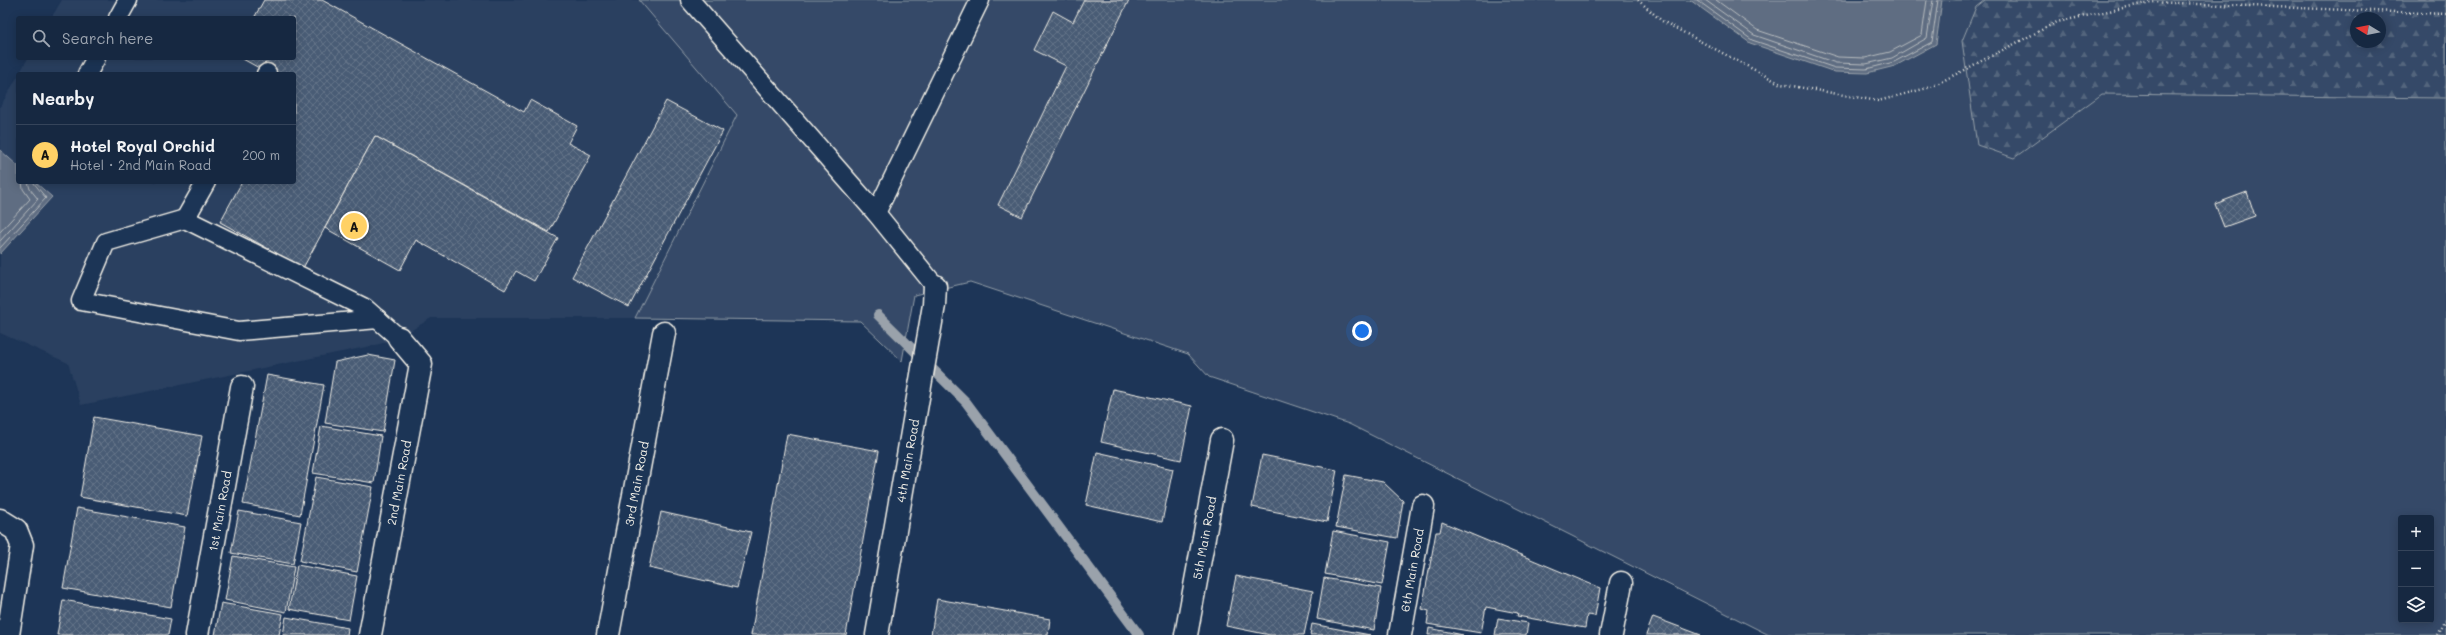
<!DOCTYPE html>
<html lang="en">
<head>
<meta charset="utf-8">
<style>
	body { margin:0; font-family:Mali,sans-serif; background:#1f3048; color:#f1f3f6 }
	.controls { position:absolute; right:12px; bottom:12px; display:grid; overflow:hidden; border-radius:4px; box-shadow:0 2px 10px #0003 }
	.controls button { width:36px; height:36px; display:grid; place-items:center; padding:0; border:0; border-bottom:1px solid #35445a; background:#162841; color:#f1f3f6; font:20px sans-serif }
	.compass { position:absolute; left:2350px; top:12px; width:36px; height:36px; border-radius:50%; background:#162841; box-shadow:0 2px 10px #0003; rotate:280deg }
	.you { position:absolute; left:1362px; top:331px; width:14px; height:14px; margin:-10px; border:3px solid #fff; border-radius:50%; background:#1a73e8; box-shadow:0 0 0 6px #1a73e833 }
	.badge { display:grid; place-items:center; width:26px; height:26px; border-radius:50%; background:#ffd166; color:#111; font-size:13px; font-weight:700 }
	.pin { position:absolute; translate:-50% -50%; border:2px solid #fff; box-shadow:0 1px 4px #0006 }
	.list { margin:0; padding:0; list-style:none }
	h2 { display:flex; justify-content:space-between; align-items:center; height:52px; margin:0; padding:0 16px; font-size:17px }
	h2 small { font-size:13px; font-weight:400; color:#9ea6b1 }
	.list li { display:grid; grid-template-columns:26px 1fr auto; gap:12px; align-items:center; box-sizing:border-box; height:60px; padding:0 16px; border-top:1px solid #35445a }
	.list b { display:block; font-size:15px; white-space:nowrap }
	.list p { margin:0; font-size:13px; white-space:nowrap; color:#9ea6b1 }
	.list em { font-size:13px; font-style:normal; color:#9ea6b1 }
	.icon { flex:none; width:22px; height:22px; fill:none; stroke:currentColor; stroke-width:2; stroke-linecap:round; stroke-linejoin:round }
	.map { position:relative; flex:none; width:2446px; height:635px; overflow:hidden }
	.search { position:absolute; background:#162841; box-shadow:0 2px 10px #0003; left:16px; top:16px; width:280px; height:44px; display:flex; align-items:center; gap:10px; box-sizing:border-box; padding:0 14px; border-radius:4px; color:#9ea6b1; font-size:15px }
	.panel { position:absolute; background:#162841; box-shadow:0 2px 10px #0003; left:16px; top:72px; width:280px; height:112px; border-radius:4px }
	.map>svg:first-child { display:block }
	.built { fill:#2a4060 }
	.grass { fill:#354a67; stroke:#949ea8; fill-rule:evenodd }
	.forest { fill:url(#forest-firs); stroke:#949ea8; fill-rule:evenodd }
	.water { fill:#5e6d82; stroke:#9aa2ab }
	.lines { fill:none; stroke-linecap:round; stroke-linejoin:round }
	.shore { stroke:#b8bcbf; stroke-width:1 }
	.stream { stroke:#9aa2ab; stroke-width:10 }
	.building { fill:url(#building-cross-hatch); stroke:#f4f1e8 }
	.lane-casing { stroke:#f4f1e8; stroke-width:21 }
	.street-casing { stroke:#f4f1e8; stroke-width:25 }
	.path { stroke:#f4f1e8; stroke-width:2.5; stroke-dasharray:1 3; stroke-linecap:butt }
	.lane { stroke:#1d3557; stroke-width:18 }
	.street { stroke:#1d3557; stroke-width:22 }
	.labels { text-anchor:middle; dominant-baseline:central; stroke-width:3; stroke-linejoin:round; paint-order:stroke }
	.street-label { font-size:12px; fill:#f4f1e8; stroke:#1d3557 }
</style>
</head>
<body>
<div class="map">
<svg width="2446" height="635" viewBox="0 0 2446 635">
	<defs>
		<pattern id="forest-firs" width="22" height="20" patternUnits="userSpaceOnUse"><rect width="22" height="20" fill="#354a67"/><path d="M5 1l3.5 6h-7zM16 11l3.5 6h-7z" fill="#53657d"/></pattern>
		<pattern id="building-cross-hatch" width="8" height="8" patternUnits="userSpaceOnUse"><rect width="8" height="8" fill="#485b74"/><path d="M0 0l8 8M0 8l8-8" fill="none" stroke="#637388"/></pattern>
	</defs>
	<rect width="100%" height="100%" fill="#1d3557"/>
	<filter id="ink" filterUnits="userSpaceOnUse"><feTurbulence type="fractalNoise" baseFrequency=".025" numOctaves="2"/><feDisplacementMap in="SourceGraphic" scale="8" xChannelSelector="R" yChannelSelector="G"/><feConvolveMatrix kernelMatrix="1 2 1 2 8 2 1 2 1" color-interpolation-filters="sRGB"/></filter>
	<g filter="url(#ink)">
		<!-- built -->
		<g class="built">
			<path d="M62,0h577l98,115 -102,203h-204l-32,20 -23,7 -295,60 -13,-42 -68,-30v-79l52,-57 -17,-15h259v-108h-275l9,-16h266v-40h-243z"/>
			<path d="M18,76v90l-18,-16v-43z"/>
		</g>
		<!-- grass -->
		<path class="grass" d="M639,0h1807v635h-677l-420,-211 -140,-47 -21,-23 -218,-72 -56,13 -12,66 -42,-40 -225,-3 102,-203zM2356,18h24v24h-24zM2401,518h30v102h-30z"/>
		<!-- forest -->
		<path class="forest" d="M1985,0h461v98l-344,-4 -88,64 -37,-13 -15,-104 14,-34zM2356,18h24v24h-24z"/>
		<!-- water -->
		<g class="water">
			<path d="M1690,0h252l-6,44 -41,22 -28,7 -32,-1 -85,-29z"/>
			<path d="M0,150l18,16v16h17l17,15 -52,57z"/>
		</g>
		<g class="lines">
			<!-- shore -->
			<g class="shore">
				<path d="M1697,0l55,40 83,28 31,1 28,-7 38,-20 6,-42"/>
				<path d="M1705,0l49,35 82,28 30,1 26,-6 35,-20 6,-38"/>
				<path d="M1716,0l41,30 81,27 27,1 25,-6 32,-17 5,-35"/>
				<path d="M0,232l30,-33 -7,-10 -1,-7"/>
				<path d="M0,241l38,-42 -8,-10 -2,-7"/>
				<path d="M0,248l46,-50 -13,-16"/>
			</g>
			<!-- stream -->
			<path class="stream" d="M878,315l88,87 173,233"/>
		</g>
		<!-- building -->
		<g class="building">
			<path d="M264,0h58l202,112 6,-12 47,26 -9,17 23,12 -42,77 -174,-96 -72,132 -83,-46 22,-40h52v-108h-24l-29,-16h53v-40h-40z"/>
			<path d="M1084,0h45l-107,217 -24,-12 68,-139 -32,-16 19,-39 20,11z"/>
			<path d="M666,101l57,30 -94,176 -57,-30z"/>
			<path d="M375,136l183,102 -24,43 -18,-10 -11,19 -89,-50 -16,30 -75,-42z"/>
			<path d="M2247,192l8,24 -31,11 -9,-23z"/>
			<path d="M368,355l27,5 -12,72 -58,-9 10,-61z"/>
			<path d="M267,375l57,10 -24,130 -57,-11z"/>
			<path d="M1113,389l79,17 -11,54 -80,-18z"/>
			<path d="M94,417l108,19 -15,80 -107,-19z"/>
			<path d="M321,426l60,10 -7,47 -61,-10z"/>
			<path d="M787,434l92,17 -33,184h-95z"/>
			<path d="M1097,452l76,17 -11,53 -76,-17z"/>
			<path d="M1262,455l75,15 -10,52 -75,-15z"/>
			<path d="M1346,475l37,7 20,19 -6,37 -61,-11z"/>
			<path d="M316,477l57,10 -16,85 -57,-11z"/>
			<path d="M77,508l108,19 -14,80 -108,-19z"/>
			<path d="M239,511l62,11 -8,42 -62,-11z"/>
			<path d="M661,512l90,20 -14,56 -88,-20z"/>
			<path d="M1442,522l158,66 -5,28 -8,-1 -2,13 -68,-12 1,-3 -32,-6 -5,26 -54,-9 2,-13 -7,-2 14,-77h4z"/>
			<path d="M1333,531l57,11 -8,43 -57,-11z"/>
			<path d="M233,556l61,11 -8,45 -61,-12z"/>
			<path d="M297,565l60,11 -8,44 -60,-11z"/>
			<path d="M1236,576l77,15 -9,44h-34l-44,-9z"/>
			<path d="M1324,578l57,10 -7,42 -57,-11z"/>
			<path d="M937,599l113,20 -2,16h-117z"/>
			<path d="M63,600l108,19 -3,16h-111z"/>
			<path d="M221,603l62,11 -4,21h-64z"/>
			<path d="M286,617l62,11 -1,7h-64z"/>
			<path d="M1653,617l48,18h-55z"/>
			<path d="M1498,618l30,5 -2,12h-31z"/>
			<path d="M1312,624l58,11h-60z"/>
			<path d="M1429,628l34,7h-35z"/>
		</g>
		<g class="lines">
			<defs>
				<g id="lane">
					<path d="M690,0l186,213 59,73"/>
					<path d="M118,18l10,-18"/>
					<path d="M87,74l9,-16"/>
					<path d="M266,74l1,-1"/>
					<path d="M206,182l-21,37 180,89 34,30"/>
					<path d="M876,213l104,-213"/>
					<path d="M185,219l-79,23 -25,59 158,30 139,-12"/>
				</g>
				<g id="street">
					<path d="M0,520l16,10 6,15 -14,90"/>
					<path id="s1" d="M197,635l45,-248"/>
					<path id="s2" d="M370,635l51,-271 -22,-26"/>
					<path id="s3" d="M608,635l56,-302"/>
					<path id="s4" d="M877,635l57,-330 1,-19"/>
					<path id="s5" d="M1186,635l36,-195"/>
					<path id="s6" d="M1400,635l23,-129"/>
					<path d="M1611,635l10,-52"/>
				</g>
			</defs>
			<!-- lane casing -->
			<use href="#lane" class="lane-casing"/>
			<!-- street casing -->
			<use href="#street" class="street-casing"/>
			<!-- path -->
			<g class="path">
				<path d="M1638,0l24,21 119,63 97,17 53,-14 126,-65 94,-20 295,12"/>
				<path d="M2438,635l8,-15"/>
			</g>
			<!-- lane -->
			<use href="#lane" class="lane"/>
			<!-- street -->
			<use href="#street" class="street"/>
		</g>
	</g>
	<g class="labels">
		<!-- street labels -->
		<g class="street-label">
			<text stroke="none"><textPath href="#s4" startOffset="177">4th Main Road</textPath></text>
			<text stroke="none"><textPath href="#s2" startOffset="155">2nd Main Road</textPath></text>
			<text stroke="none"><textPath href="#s3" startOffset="154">3rd Main Road</textPath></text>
			<text stroke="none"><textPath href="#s1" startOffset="126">1st Main Road</textPath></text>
			<text stroke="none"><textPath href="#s5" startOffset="99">5th Main Road</textPath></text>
			<text stroke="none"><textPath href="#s6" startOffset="66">6th Main Road</textPath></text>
		</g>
	</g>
</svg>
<div class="controls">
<button>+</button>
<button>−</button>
<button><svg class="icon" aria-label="layers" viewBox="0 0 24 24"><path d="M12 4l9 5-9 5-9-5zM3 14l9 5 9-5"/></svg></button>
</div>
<svg class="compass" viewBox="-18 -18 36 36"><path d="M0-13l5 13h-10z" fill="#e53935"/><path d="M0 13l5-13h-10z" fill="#9ea6b1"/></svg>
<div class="you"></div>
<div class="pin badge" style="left:354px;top:226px">A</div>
<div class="search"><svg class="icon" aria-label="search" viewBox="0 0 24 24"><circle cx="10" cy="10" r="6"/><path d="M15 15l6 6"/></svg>Search here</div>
<section class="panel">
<h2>Nearby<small></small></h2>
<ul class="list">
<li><span class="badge">A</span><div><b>Hotel Royal Orchid</b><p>Hotel · 2nd Main Road</p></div><em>200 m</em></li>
</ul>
</section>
</div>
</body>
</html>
